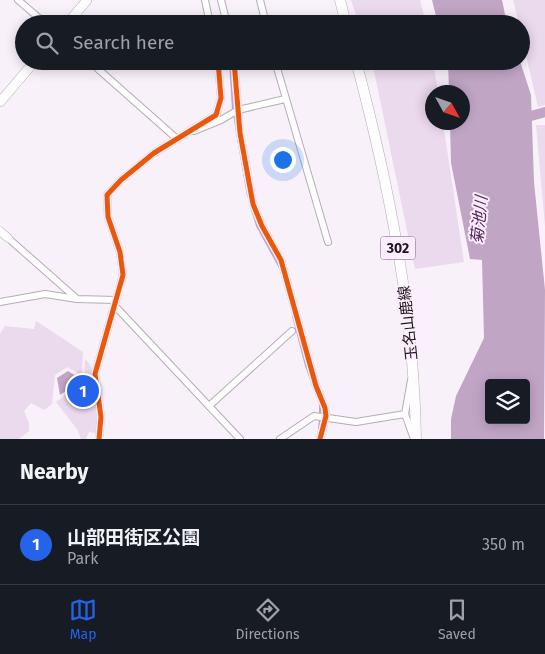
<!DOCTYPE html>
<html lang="en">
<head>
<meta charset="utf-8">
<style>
	body { margin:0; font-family:"Fira Sans","Noto Sans JP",sans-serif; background:#20242c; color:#f1f3f6 }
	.controls { position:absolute; right:15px; bottom:15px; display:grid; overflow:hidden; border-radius:5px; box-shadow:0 2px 12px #0003 }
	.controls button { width:45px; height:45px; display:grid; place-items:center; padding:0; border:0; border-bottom:1px solid #363941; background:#171b24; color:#f1f3f6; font:25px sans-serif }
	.compass { position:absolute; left:425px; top:85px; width:45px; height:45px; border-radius:50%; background:#171b24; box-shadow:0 2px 12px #0003; rotate:130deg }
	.you { position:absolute; left:282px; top:159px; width:18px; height:18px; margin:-12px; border:4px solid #fff; border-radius:50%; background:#1a73e8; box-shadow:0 0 0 8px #1a73e833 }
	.badge { display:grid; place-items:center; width:32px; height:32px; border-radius:50%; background:#2563eb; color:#fff; font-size:16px; font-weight:700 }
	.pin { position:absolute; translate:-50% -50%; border:2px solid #fff; box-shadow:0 1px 5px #0006 }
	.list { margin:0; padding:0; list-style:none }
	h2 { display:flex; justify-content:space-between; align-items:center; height:65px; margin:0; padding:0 20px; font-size:21px }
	h2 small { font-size:16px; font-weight:400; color:#9ea1a6 }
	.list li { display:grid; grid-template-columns:32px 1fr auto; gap:15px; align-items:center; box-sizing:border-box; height:80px; padding:0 20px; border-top:1px solid #363941 }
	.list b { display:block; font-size:19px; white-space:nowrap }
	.list p { margin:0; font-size:16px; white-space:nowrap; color:#9ea1a6 }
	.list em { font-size:16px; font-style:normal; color:#9ea1a6 }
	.icon { flex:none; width:28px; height:28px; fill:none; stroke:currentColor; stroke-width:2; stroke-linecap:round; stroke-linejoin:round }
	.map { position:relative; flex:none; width:545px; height:439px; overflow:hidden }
	.search { position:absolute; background:#171b24; box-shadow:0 2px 12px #0003; left:15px; right:15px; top:15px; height:55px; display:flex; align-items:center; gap:12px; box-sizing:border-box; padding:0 18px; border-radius:28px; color:#9ea1a6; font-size:19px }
	.sheet { height:145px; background:#171b24 }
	nav { display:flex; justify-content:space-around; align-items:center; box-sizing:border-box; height:70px; border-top:1px solid #363941; background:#171b24; font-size:14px; color:#9ea1a6 }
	nav a { display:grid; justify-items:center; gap:2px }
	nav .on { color:#2563eb }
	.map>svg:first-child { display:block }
	.green { fill:#ebd9ed }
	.water { fill:#c0a5c4; fill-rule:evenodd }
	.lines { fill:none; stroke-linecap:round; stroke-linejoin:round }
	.stream { stroke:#c0a5c4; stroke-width:2 }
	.river { stroke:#c0a5c4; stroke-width:10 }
	.minor-casing { stroke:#b5adb6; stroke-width:8 }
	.tertiary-casing { stroke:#b5adb6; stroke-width:9 }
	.secondary-casing { stroke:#b5adb6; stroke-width:10 }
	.primary-casing { stroke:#b5adb6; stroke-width:11 }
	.minor { stroke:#fefdfe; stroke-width:6 }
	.tertiary { stroke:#fefdfe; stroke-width:8 }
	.secondary { stroke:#fefdfe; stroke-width:9 }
	.primary { stroke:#fefdfe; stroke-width:10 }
	.cycleway-casing { stroke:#fcedfe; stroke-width:8 }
	.cycleway { stroke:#e8590c; stroke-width:5 }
	.labels { text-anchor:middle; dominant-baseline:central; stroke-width:4; stroke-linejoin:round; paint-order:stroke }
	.shield { fill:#fcedfe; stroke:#605661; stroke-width:1 }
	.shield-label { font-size:14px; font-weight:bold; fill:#1d151e }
	.street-label { font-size:15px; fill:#1d151e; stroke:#fcedfe }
	.water-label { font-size:16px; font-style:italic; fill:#522558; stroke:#fcedfe }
</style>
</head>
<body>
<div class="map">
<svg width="545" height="439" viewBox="0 0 545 439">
	<rect width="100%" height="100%" fill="#f9f1fa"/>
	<!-- green -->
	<g class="green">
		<path d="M351,0h69l6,24h-67z"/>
		<path d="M513,0h32v105l-7,2 -17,-73v-10h-2z"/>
		<path d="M372,61h61l5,31h-6v30l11,1 21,139 -49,7z"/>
		<path d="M536,125h9v101z"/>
		<path d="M36,321l47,31 -1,23 -15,-8 -12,8 -3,29 -8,6 -13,-7 -7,8 5,12v8l-10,8h-19v-105l5,-8 29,3z"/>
		<path d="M85,359c15,11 14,57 11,74l-7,-1 -3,7h-5l-4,-10 -21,-27 28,-21z"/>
	</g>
	<!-- water -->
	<g class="water">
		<path d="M432,0h70l5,24h-69z"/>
		<path d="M448,61h72l11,34 3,87 11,108 -1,149h-93v-20l5,-23 28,-58 -2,-78 -12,-1 -19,-96 -1,-40 12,-1v-30h-13zM489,383h37v37h-37z"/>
		<path d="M68,371l14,9 -22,15 -3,-17z"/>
	</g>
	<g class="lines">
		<!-- stream -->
		<g class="stream">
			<path d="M230,61l3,49"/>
			<path d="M234,114l14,82"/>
			<path d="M250,203l7,23 23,42"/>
			<path d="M293,316l13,50 12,32"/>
			<path d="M320,415v-11"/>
			<path d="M318,439l2,-20"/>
		</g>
		<!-- river -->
		<path class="river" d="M520,119l25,-7"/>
		<defs>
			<g id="minor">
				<path d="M18,0l28,24"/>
				<path d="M205,0l5,24"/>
				<path d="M221,0l6,24"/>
				<path d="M260,0l6,24"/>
				<path d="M89,61l87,77"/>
				<path d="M234,61l6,72 13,71 9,22 19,34 35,126 9,22 1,8 -6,23"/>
				<path d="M275,61l53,181"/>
				<path d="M194,131l27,-11 17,-10 47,-11"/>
				<path d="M8,238l68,60"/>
				<path d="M0,302l45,-8 32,5 39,1"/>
				<path d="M115,306l125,133"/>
				<path d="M209,406l83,-75"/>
				<path d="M405,414l9,25"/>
				<path d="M99,439l2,-22 -6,-43 28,-99 -3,-23 -12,-35 -1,-22 14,-15 33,-27 62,-38 5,-17 -3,-37"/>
				<path d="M280,439l34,-23 42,6 49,-8 6,-34"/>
			</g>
			<path id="tertiary" d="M0,231l8,7"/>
			<g id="secondary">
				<path d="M67,24l20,-24"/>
				<path d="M0,102l35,-41"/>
			</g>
			<g id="primary">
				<path d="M340,0l6,24"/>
				<path d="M356,61c33,124 58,250 60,378"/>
			</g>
		</defs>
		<!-- minor casing -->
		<use href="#minor" class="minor-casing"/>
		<!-- tertiary casing -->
		<use href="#tertiary" class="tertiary-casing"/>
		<!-- secondary casing -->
		<use href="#secondary" class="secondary-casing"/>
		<!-- primary casing -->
		<use href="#primary" class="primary-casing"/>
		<!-- minor -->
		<use href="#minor" class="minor"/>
		<!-- tertiary -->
		<use href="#tertiary" class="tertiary"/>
		<!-- secondary -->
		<use href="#secondary" class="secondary"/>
		<!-- primary -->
		<use href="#primary" class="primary"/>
		<defs>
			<g id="cycleway">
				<path d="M234,61l6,72 13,71 9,22 19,34 35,126 9,22 1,8 -6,23"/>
				<path d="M99,439l2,-22 -6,-43 28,-99 -3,-23 -12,-35 -1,-22 14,-15 33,-27 62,-38 5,-17 -3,-37"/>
			</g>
		</defs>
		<!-- cycleway casing -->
		<use href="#cycleway" class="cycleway-casing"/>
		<!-- cycleway -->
		<use href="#cycleway" class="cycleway"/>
	</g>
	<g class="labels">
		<!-- shield labels -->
		<rect class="shield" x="380.5" y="236.5" width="35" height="23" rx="4"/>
		<g class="shield-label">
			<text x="398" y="248">302</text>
		</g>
		<!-- street labels -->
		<g class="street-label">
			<text transform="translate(408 323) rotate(-96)">玉名山鹿線</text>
		</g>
		<!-- water labels -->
		<g class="water-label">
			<text transform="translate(479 220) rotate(-84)">菊池川</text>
		</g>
	</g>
</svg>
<div class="controls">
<button><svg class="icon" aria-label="layers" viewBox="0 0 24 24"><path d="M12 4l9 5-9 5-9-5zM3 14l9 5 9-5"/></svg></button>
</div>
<svg class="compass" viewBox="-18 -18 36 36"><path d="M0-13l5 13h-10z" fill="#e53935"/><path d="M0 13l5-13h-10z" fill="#9ea1a6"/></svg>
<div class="you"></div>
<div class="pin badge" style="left:83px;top:391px">1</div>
<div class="search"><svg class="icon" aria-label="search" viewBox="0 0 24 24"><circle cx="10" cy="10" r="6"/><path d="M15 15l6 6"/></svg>Search here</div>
</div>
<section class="sheet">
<h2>Nearby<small></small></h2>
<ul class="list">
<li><span class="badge">1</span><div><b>山部田街区公園</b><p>Park</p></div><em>350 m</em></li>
</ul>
</section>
<nav>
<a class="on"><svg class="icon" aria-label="map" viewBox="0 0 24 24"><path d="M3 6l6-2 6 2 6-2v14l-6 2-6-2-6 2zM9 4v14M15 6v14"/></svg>Map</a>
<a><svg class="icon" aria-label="directions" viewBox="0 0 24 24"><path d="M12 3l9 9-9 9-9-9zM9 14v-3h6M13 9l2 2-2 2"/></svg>Directions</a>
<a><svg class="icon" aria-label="saved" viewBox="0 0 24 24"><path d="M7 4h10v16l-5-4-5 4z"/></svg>Saved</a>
</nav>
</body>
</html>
